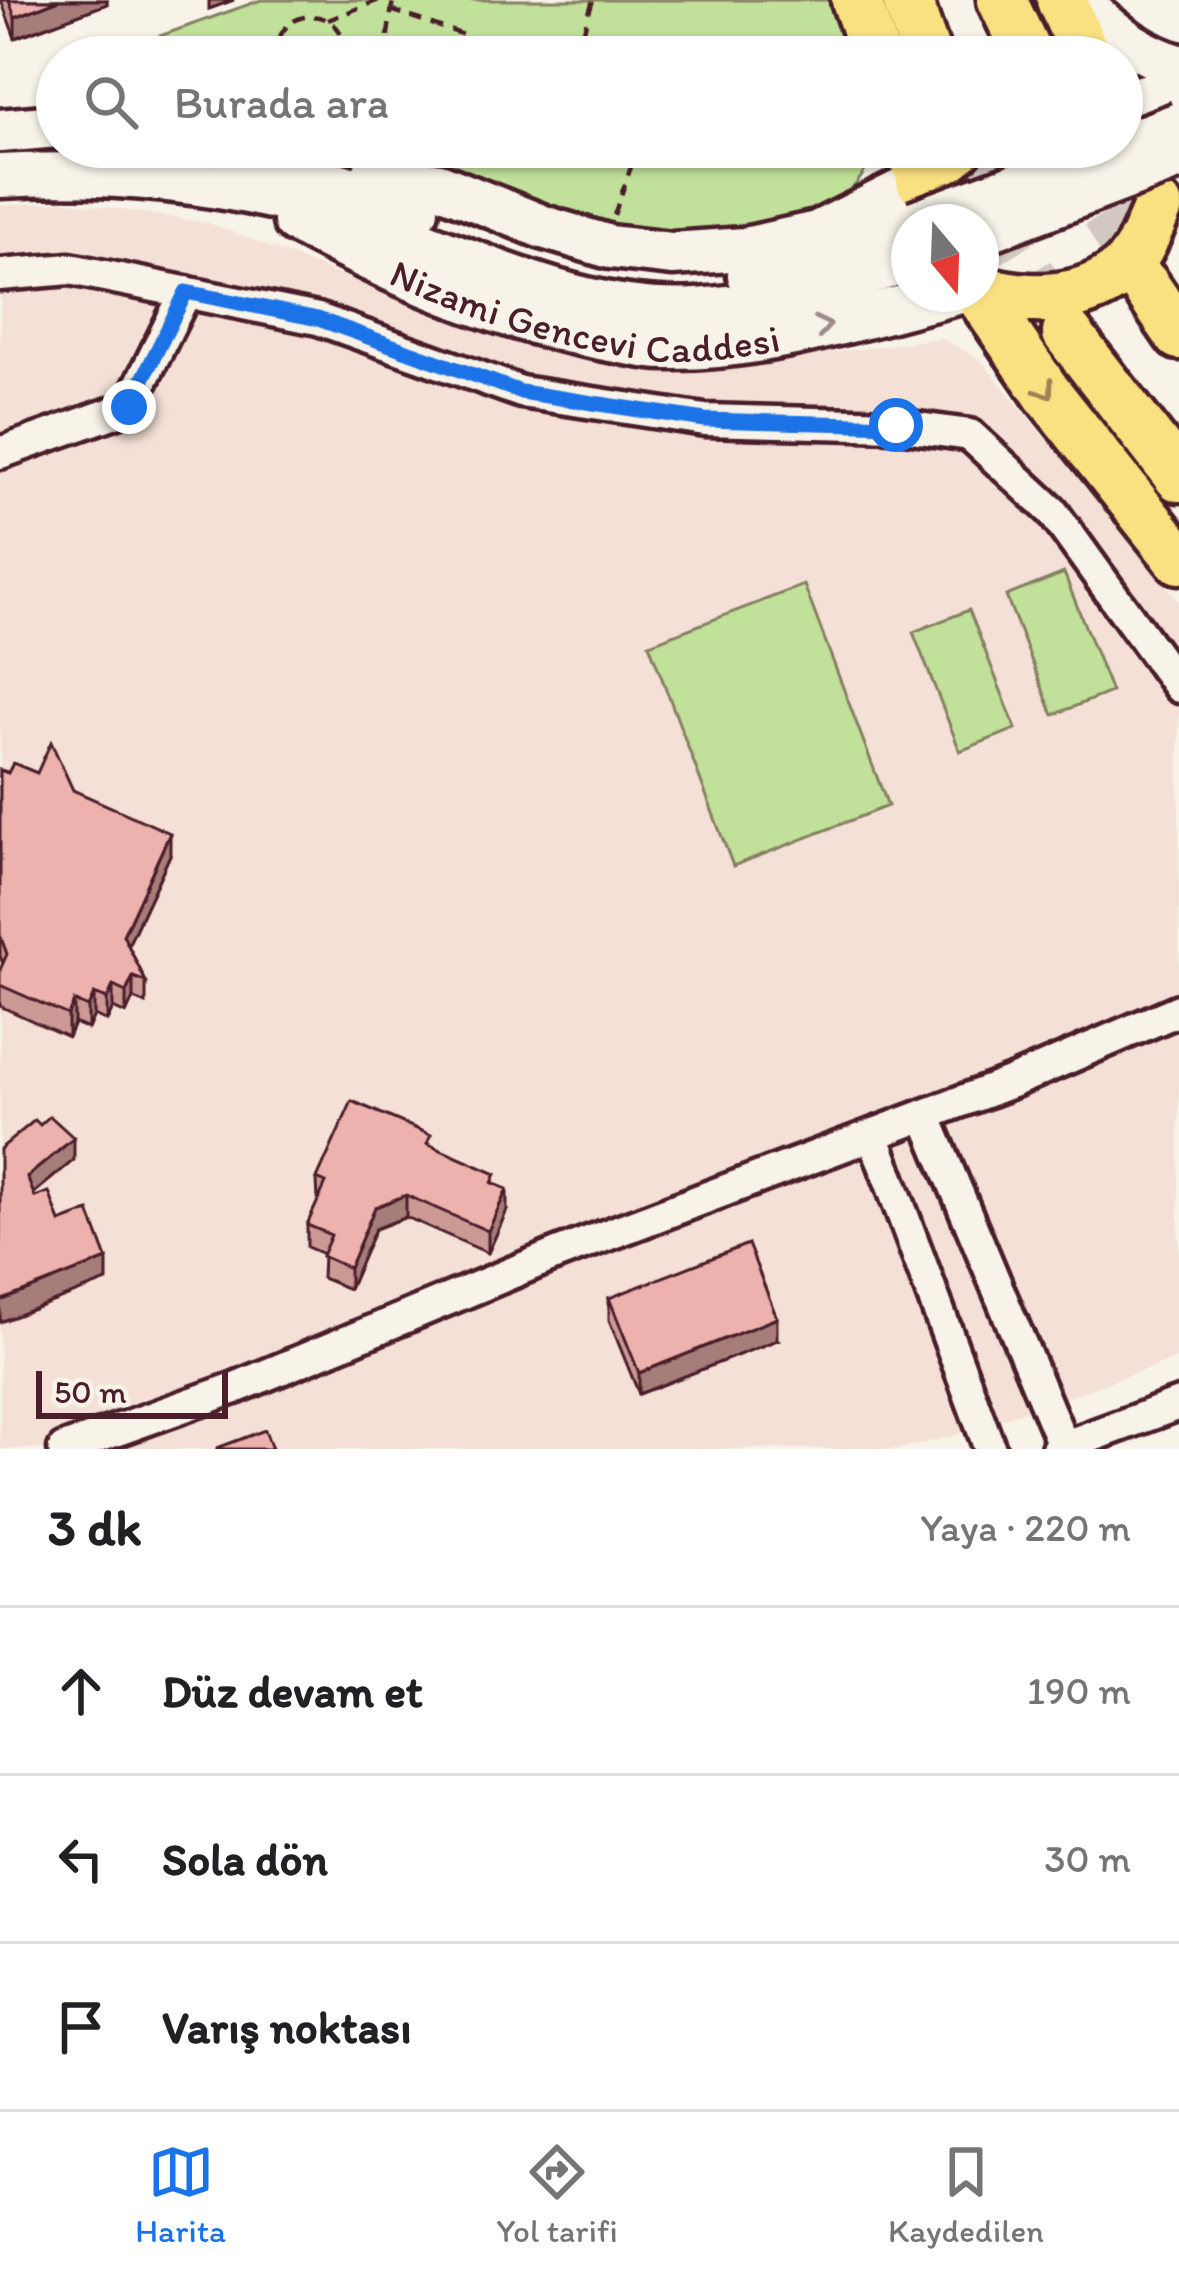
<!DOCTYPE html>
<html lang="tr">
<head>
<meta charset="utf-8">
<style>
	body { margin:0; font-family:Itim,sans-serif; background:#f2f2f2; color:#202124 }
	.compass { position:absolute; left:891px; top:204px; width:108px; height:108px; border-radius:50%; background:#fff; box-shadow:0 3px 9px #0004; rotate:161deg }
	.scale { position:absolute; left:36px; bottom:30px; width:192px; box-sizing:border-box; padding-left:12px; border:6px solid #4a1f2b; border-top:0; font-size:33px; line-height:42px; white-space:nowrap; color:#4a1f2b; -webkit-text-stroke:9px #f7f3e8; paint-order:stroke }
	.stop { position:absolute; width:36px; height:36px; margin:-27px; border:9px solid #1a73e8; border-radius:50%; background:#fff }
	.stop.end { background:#1a73e8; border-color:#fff; box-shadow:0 3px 12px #0008 }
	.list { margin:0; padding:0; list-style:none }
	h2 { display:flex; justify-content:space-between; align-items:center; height:156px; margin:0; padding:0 48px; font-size:51px }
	h2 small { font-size:39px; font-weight:400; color:#757577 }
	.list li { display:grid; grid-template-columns:78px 1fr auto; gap:36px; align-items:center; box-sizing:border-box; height:168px; padding:0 48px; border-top:3px solid #e0e0e0 }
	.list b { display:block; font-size:45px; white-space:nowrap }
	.list em { font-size:39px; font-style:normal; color:#757577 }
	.icon { flex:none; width:66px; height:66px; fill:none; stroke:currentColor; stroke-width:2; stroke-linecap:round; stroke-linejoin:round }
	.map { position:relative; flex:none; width:1179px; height:1449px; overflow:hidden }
	.search { position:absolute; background:#fff; box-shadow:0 3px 9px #0004; left:36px; right:36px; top:36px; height:132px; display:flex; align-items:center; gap:30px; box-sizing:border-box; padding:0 42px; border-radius:66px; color:#757577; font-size:45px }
	.sheet { height:660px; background:#fff }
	nav { display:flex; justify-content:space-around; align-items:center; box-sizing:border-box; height:168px; border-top:3px solid #e0e0e0; background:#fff; font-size:33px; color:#757577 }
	nav a { display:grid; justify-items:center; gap:6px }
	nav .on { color:#1a73e8 }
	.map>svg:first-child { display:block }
	.built { fill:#f4e0d6 }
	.green { fill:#c1e19a; stroke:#868062; stroke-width:3 }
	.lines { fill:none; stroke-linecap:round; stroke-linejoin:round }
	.primary-tunnel { stroke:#d4c9c2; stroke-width:48; stroke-dasharray:48 24; stroke-linecap:butt }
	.street-casing { stroke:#4a1f2b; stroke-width:39 }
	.secondary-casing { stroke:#4a1f2b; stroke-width:51 }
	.primary-casing { stroke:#4a1f2b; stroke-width:57 }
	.path { stroke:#4a1f2b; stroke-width:4.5; stroke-dasharray:12 9; stroke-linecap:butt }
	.street { stroke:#f7f3e8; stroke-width:30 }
	.secondary { stroke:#f7f3e8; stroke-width:42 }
	.primary { stroke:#f9e181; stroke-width:48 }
	.secondary-bridge-casing { stroke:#4a1f2b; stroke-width:51; stroke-linecap:butt }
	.secondary-bridge { stroke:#f7f3e8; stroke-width:42 }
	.wall { fill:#cc9995; stroke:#4a1f2b; stroke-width:3 }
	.shaded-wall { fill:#a67d79; stroke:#4a1f2b; stroke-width:3 }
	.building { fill:#edb2ad; stroke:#4a1f2b; stroke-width:3 }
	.oneway { stroke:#a0898a }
	.oneway2 { stroke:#a28056 }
	.route { stroke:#1a73e8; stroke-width:15 }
	.labels { text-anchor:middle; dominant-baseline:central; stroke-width:10; stroke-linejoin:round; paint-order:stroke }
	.street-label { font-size:39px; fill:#4a1f2b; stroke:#f7f3e8 }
</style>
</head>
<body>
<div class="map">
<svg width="1179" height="1449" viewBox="0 0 1179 1449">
	<rect width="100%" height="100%" fill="#f7f3e8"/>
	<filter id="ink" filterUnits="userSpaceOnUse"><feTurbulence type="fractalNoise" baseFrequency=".00833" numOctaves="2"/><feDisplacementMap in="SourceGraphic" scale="24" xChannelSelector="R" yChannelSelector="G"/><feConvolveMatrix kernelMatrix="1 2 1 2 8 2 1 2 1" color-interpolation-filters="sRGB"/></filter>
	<g filter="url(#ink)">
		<!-- built -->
		<path class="built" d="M66,201l143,22 242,96 215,55 275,-36 41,23 197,241v756l-230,79 -50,12h-899v-1243z"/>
		<!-- green -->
		<g class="green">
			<path d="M261,0h571l19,57h-750z"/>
			<path d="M374,147h500c-13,52 -53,67 -102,76 -45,9 -90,17 -137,14 -20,-2 -42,-12 -62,-19 -67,-21 -131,-51 -199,-71z"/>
			<path d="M1064,573l47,119 -58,23 -47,-119z"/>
			<path d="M804,585l84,221 -155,60 -84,-222z"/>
			<path d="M969,610l47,119 -56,22 -47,-119z"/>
		</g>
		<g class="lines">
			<!-- primary-tunnel -->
			<g class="primary-tunnel">
				<path d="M962,147l29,64 75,120"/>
				<path d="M1072,150l72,134"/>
			</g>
			<defs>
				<g id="street">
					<path d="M0,275l70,-6 248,50 203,73 184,28 191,5 74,10 82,76 127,176"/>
					<path d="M0,453l129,-46 57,-115"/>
					<path d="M925,1115l139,332"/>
					<path d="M873,1135l117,314"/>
					<path d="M64,1449l171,-61 322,-134 455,-172 167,-72"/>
					<path d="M1057,1449l122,-45"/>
				</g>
				<g id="secondary">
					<path d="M1078,0c28,28 62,56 101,66"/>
					<path d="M1122,102l57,-15"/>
					<path d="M0,131l57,-5"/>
					<path d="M224,147l193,63"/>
					<path d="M374,174l65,11 104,42 67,20 62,7 73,-5 72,-16 104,-52"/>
					<path d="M0,176c127,-7 249,8 370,48 106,35 211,93 326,86 73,-4 145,-26 213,-51"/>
					<path id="s1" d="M295,221c99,54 205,100 316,119 18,3 36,8 54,8 97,2 195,-31 288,-54"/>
					<path d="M749,275l36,-7 124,-44"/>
				</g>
				<g id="primary">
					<path d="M856,0l20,57"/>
					<path d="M907,0l20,57"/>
					<path d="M1002,0l27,57"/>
					<path d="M1061,0l25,57"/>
					<path d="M909,147l33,75"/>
					<path d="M921,181l38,-34"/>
					<path d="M1144,284l35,51"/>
					<path d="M981,290c45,12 97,14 138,-17 20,-15 29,-44 39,-66"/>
					<path d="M979,294l68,99 132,166"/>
					<path d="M1067,333l112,144"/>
				</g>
			</defs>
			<!-- street casing -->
			<use href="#street" class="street-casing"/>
			<!-- secondary casing -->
			<use href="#secondary" class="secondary-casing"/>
			<!-- primary casing -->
			<use href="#primary" class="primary-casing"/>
			<!-- path -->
			<g class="path">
				<path d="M391,10l137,47"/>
				<path d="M328,20l51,-20"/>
				<path d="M583,33l10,-33"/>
				<path d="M276,57c-1,-54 72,-55 70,0"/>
				<path d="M389,57l-1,-23 5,-34"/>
				<path d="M486,57l4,-13"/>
				<path d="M540,57c17,-31 52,-31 69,0"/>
				<path d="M839,147l33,10"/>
				<path d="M614,215l24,-68"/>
			</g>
			<!-- street -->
			<use href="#street" class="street"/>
			<!-- secondary -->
			<use href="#secondary" class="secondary"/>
			<!-- primary -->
			<use href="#primary" class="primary"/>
			<defs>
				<g id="secondary-bridge">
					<path d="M1122,145l57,-21"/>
					<path d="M915,222l203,-75"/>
					<path d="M981,233l198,-75"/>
				</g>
			</defs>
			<!-- secondary-bridge casing -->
			<use href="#secondary-bridge" class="secondary-bridge-casing"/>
			<!-- secondary-bridge -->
			<use href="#secondary-bridge" class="secondary-bridge"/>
		</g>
		<!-- wall -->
		<g class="wall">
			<path d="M1,0h106v4l-92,34z"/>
			<path d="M0,770l73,20 97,65 -42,90 18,37v22l-13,-6 -7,16 -13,-6 -6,13 -13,-6 -6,14 -14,-6 -6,14 -68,-31v-36l3,-6 -3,-8z"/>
			<path d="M431,1145l65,39 11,26 -19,43 -82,-36 -31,12 -26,60 -27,-11 1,-24 -16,-7v-22l11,-24 -1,-22z"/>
			<path d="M609,1298l168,42 -138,54 -30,-74z"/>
		</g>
		<!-- shaded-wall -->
		<g class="shaded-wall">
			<path d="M59,0h48v4l-92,34v-21z"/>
			<path d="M209,0h25l-25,9z"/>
			<path d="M170,833v22l-47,101v-21z"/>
			<path d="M133,977v21l-7,16v-22z"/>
			<path d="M113,986v22l-6,13v-22z"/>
			<path d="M94,994v21l-6,14v-22z"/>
			<path d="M74,1001v22l-6,14v-22z"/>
			<path d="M74,1138v22l-47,39v-22z"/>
			<path d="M507,1189v21l-19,43v-22z"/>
			<path d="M406,1195v22l-31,12 -26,60v-21l26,-61z"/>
			<path d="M107,1259v22l-107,41v-21z"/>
			<path d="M777,1318v22l-138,54v-21z"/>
		</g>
		<!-- building -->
		<g class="building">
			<path d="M9,0h50l-44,17z"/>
			<path d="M51,742l22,48 97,43 -47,102 23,47 -13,-5 -7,15 -13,-6 -6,13 -13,-5 -6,13 -14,-6 -6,14 -68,-30v-15l7,-16 -7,-19v-165l8,3 5,-10 24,10z"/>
			<path d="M352,1101l79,34 -4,9 69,30 -4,9 15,6 -19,42 -82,-36 -31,12 -26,61 -27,-12 9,-21 -24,-10 19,-42 -9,-4z"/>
			<path d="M50,1116l24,22 -47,39 8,20 14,-5 11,30 29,-11 18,48 -107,42v-152l35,-29 5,5z"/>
			<path d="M748,1244l29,74 -138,55 -30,-75z"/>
			<path d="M265,1430l7,19h-55v-1z"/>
		</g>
		<!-- one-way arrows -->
		<defs><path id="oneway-chevron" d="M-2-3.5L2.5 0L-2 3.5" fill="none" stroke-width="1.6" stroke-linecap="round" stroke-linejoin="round" transform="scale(3)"/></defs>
		<use class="oneway" href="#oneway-chevron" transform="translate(823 326) rotate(-13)"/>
		<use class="oneway2" href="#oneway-chevron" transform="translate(1046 390) rotate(54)"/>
	</g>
	<g class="lines" filter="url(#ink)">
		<!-- route -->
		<path class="route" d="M129,407l57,-115 132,27 203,73 184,28 191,5"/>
	</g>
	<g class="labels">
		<!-- street labels -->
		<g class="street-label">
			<text stroke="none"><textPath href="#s1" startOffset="309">Nizami Gencevi Caddesi</textPath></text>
		</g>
	</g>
</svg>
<svg class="compass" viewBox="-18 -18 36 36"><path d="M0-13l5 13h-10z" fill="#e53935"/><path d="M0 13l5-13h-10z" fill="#757577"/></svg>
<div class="scale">50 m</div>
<div class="stop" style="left:896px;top:425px"></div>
<div class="stop end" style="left:129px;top:407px"></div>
<div class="search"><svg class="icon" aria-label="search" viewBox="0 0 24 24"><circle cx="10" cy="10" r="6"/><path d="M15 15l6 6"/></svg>Burada ara</div>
</div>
<section class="sheet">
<h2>3 dk<small>Yaya · 220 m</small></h2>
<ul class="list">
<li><svg class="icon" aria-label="ahead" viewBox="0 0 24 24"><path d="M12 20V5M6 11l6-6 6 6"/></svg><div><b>Düz devam et</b></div><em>190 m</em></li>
<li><svg class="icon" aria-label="left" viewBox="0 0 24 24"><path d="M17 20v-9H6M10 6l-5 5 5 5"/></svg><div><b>Sola dön</b></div><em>30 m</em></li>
<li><svg class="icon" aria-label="arrive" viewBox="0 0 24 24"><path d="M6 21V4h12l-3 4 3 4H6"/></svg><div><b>Varış noktası</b></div></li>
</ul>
</section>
<nav>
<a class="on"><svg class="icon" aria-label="map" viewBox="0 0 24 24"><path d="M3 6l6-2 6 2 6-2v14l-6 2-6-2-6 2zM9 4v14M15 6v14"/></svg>Harita</a>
<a><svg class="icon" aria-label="directions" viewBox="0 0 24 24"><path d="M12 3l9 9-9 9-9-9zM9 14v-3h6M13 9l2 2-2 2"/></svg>Yol tarifi</a>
<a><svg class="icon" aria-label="saved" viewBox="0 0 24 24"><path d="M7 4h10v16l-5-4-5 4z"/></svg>Kaydedilen</a>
</nav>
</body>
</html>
